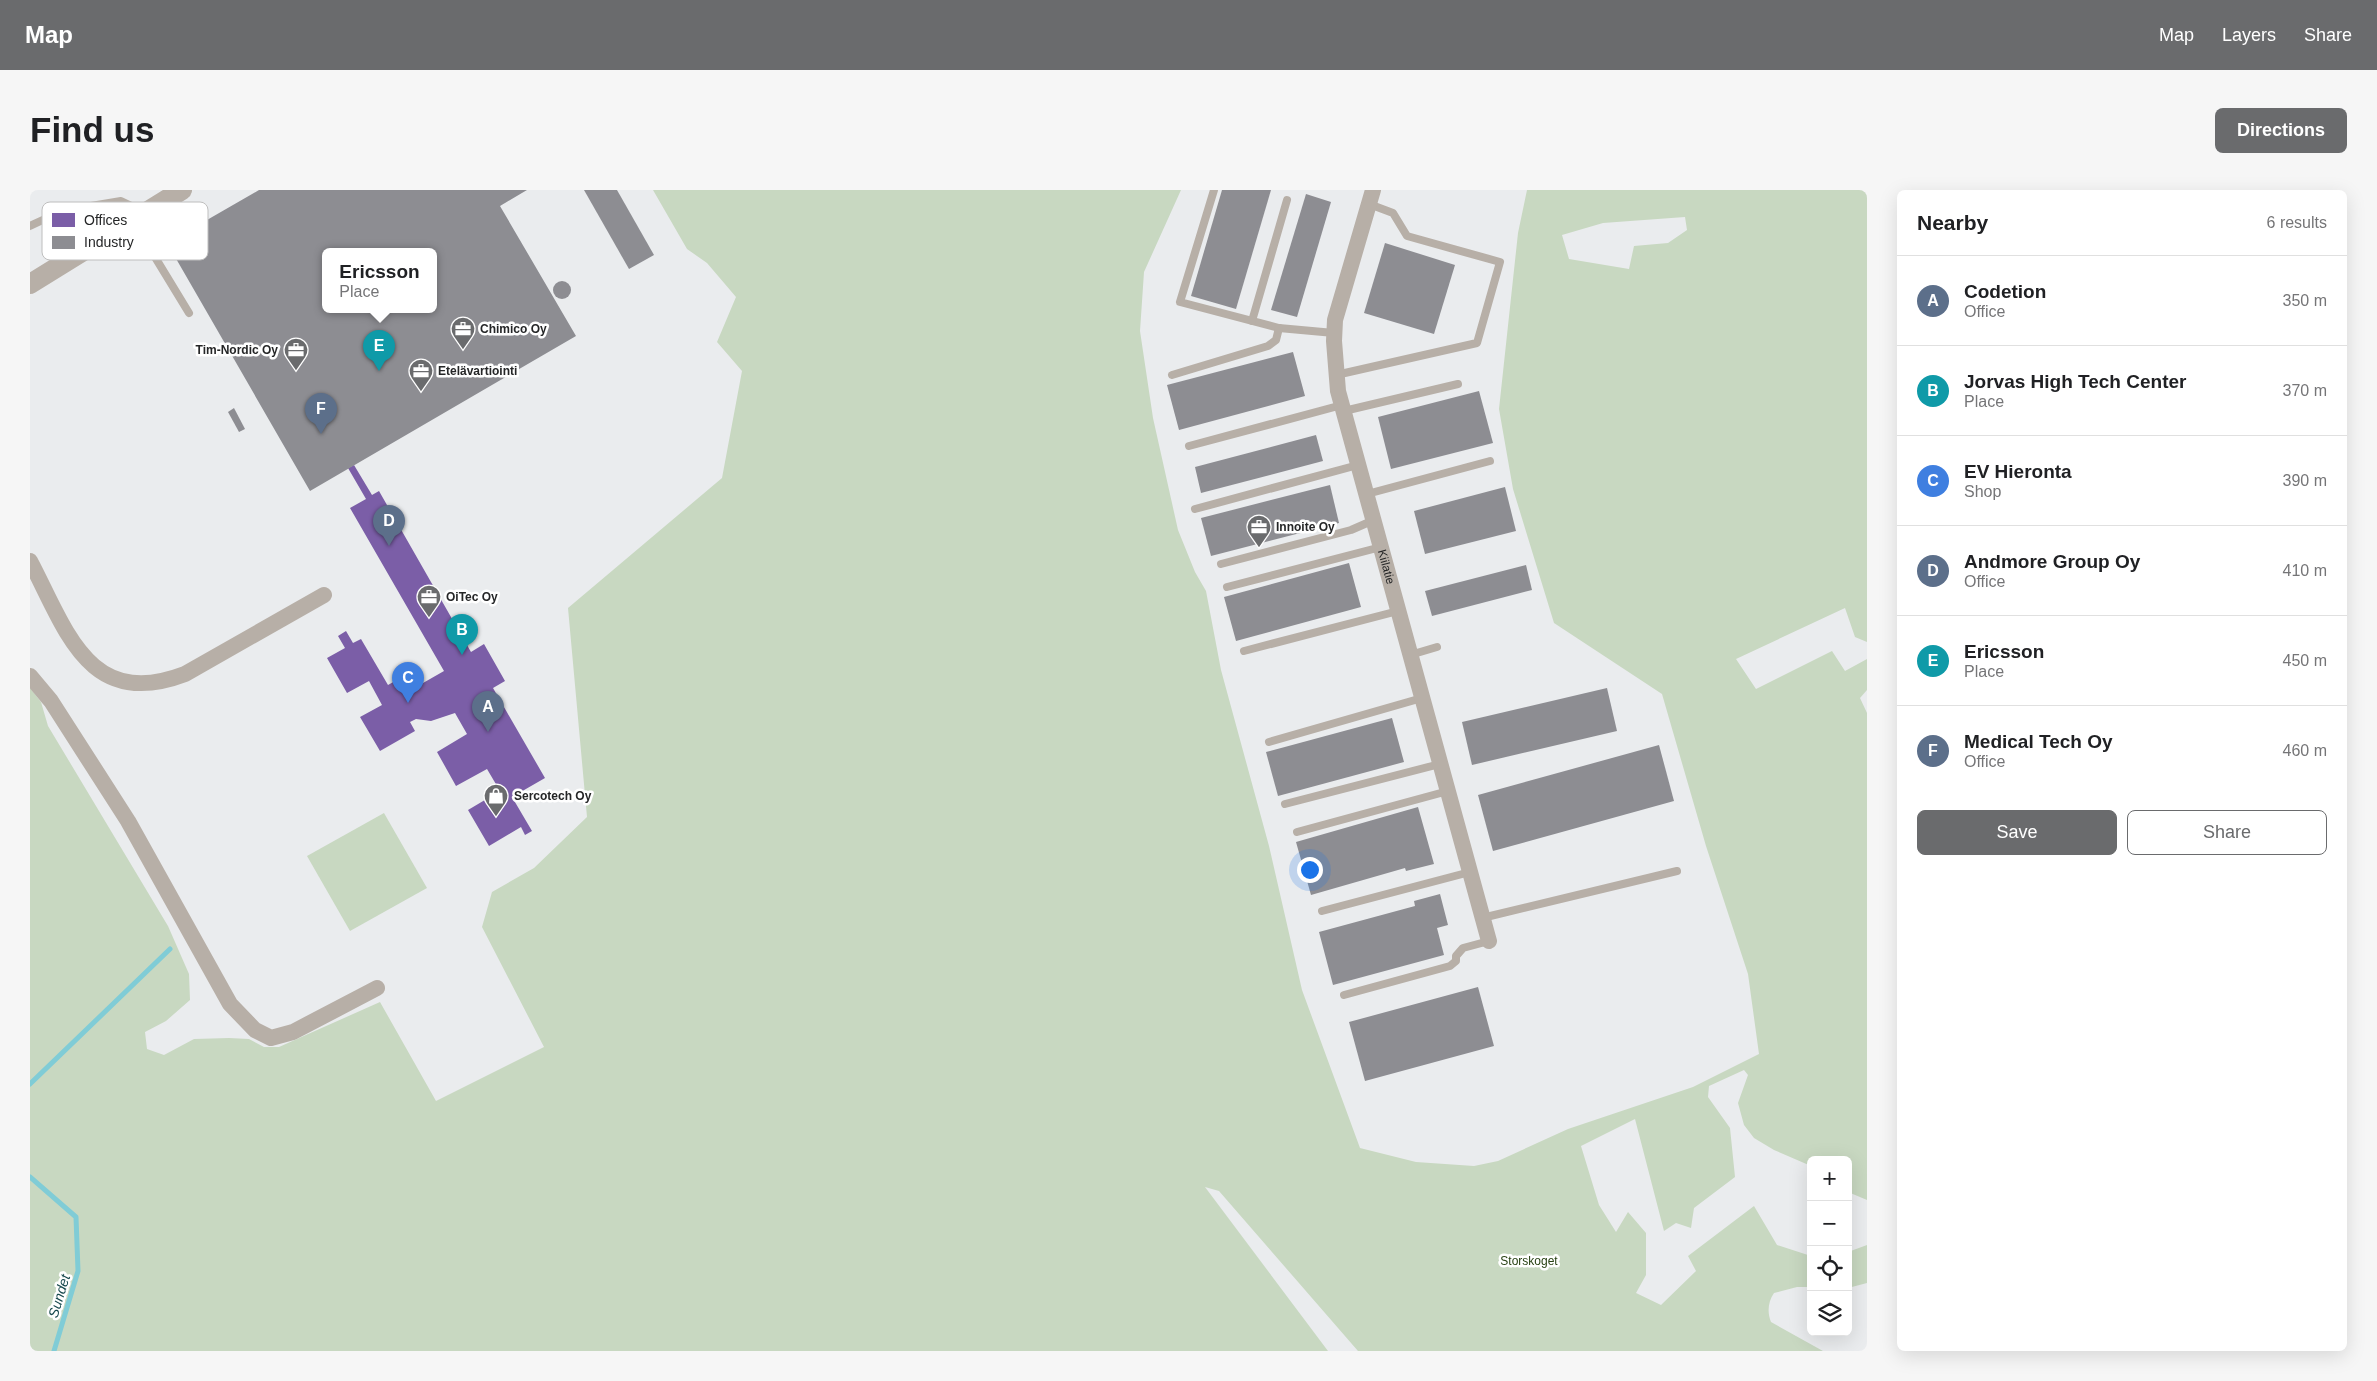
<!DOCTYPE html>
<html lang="en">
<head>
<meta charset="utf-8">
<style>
	body { margin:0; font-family:Helvetica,sans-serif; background:#f6f6f6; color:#202124 }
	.controls { position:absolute; right:15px; bottom:15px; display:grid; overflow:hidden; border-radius:8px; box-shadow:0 5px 20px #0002 }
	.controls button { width:45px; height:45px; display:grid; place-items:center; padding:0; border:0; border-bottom:1px solid #e0e0e0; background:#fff; color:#202124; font:25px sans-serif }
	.you { position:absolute; left:1279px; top:679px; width:18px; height:18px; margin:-12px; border:4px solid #fff; border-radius:50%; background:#1a73e8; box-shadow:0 0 0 8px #1a73e833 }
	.badge { display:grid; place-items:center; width:32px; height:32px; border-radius:50%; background:#6a6b6d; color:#fff; font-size:16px; font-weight:700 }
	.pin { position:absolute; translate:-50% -41px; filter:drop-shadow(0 1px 2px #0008) }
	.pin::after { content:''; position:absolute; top:26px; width:18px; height:15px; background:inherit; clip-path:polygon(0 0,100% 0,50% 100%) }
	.popup { position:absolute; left:292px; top:58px; width:115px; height:65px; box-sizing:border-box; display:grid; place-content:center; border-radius:8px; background:#fff; filter:drop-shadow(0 1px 4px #0005); font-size:16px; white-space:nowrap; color:#757577 }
	.popup b { font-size:19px; color:#202124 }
	.popup::after { content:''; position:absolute; left:50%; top:100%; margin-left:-10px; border:10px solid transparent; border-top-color:#fff }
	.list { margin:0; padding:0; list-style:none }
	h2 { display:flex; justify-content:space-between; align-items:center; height:65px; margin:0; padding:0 20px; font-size:21px }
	h2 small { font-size:16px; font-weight:400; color:#757577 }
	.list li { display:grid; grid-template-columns:32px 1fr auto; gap:15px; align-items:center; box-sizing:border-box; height:90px; padding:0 20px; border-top:1px solid #e0e0e0 }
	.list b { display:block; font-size:19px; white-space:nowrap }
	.list p { margin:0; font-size:16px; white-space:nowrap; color:#757577 }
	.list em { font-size:16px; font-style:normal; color:#757577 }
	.actions { display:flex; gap:10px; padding:15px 20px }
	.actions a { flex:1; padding:11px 0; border:1px solid #6a6b6d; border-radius:8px; text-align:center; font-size:18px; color:#6a6b6d }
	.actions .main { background:#6a6b6d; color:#fff }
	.icon { flex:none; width:28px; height:28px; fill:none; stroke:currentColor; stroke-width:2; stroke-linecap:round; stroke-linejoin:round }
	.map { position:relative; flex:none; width:1837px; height:1161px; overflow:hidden; border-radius:8px }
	header { display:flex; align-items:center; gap:30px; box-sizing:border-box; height:70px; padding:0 25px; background:#6a6b6d; color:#fff }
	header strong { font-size:24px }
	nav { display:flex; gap:28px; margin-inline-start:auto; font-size:18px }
	.intro { display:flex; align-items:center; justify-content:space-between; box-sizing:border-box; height:120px; padding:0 30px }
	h1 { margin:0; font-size:35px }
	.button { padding:12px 22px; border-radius:8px; background:#6a6b6d; color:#fff; font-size:18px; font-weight:700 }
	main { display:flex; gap:30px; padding:0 30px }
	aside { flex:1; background:#fff; border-radius:8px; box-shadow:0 5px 20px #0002 }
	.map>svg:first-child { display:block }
	.green { fill:#c8d8c1; fill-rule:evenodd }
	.offices { fill:#7b5ea7 }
	.industry { fill:#8d8d92; fill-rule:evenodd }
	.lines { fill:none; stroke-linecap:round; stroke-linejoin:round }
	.stream { stroke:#80ccd6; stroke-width:5 }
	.service { stroke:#b7afa7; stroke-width:8 }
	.minor { stroke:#b7afa7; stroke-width:16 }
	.tertiary { stroke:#b7afa7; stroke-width:20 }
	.labels { text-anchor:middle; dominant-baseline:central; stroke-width:5; stroke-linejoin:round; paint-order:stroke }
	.poi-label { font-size:12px; font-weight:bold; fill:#252627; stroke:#fff; text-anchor:start }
	.street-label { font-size:12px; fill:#252627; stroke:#fff }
	.park-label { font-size:12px; fill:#274012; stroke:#fff }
	.water-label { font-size:14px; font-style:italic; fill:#18494e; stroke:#fff }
	.key { fill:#fff; stroke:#bebebe; stroke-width:1 }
	.key-label { font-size:14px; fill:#252627 }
</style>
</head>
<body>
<header>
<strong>Map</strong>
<nav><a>Map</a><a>Layers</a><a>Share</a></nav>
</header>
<div class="intro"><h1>Find us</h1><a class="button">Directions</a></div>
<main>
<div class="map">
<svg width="1837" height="1161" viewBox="0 0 1837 1161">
	<rect width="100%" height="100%" fill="#eaecee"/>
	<!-- green -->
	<g class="green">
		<path d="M623,0h528l-37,82 -4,59 13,87 25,112 17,42 11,19 15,79 48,176 33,144 58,158 56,14 58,4 24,-5 70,-32 125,-42 66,-33 -11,-80 -42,-128 -44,-152 -108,-71 -41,-134 -14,-80 19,-176 9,-43h340v452l-12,-5 -10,-29 -109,51 20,30 76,-38 13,20 22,-12v31l-7,8 7,15v487l-19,-8v-32h-37v6l-37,-16 -20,-12 -10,-13 -6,-22 10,-28 -4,-5 -35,16 -1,11 22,31 5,49 -41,31 -3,20 -15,-5 -12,8 -29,-112 -54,27 18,59 17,27 12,-20 18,21v42l-10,18 25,12 35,-34 -8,-15 66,-50 23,39 34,11v31h-14l-23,6c-6,9 -7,19 -3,29l52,29h-465l-139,-160 -14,-4 123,164h-1298v-663l11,14 7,24 120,200 21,48 1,26 -24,21 -21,11 2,17 17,6 30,-16 35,-1 20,1 15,8h15l101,-45 56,99 108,-54 -62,-120 10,-35 42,-24 53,-51 -19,-209 154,-130 20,-107 -25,-29 19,-45 -29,-34 -20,-14zM1655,27l2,13 -19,13 -34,3 -5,23 -60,-10 -7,-24 41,-12z"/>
		<path d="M354,623l43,75 -77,43 -43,-75z"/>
		<path d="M1837,1055v38l-19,5v-36z"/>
	</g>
	<!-- offices -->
	<path class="offices" d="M324,275l18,30 7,-4 92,161 13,-8 21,37 -12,7 52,90 -33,19 20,34 -7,4 -4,-8 -32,19 -21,-36 32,-19 -13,-22 -31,17 -19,-34 30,-18 -12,-21 -24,8 -15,-2 -6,3 5,9 -35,20 -20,-34 22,-12 -13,-24 -22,12 -20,-35 18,-10 -7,-12 8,-5 7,12 8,-4 27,46 28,-16 7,14 21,-12 -94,-163 16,-9 -18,-31z"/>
	<!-- industry -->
	<g class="industry">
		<path d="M229,0h268l-27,16 76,130 -266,155 -143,-248zM295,62h108v58h-108z"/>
		<path d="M554,0h33l37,65 -25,14z"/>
		<path d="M1192,0h49l-35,119 -45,-13z"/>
		<path d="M1276,4l25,8 -34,115 -26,-7z"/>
		<path d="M1355,53l70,22 -21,69 -70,-21z"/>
		<circle cx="532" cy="100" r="9"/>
		<path d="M1263,162l12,44 -126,34 -12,-45z"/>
		<path d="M1449,201l14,52 -102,26 -13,-52z"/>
		<path d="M204,218l11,21 -6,3 -11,-20z"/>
		<path d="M1286,245l7,26 -122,32 -6,-26z"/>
		<path d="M1300,295l9,38 -128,33 -10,-38z"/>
		<path d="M1475,297l11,44 -91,23 -11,-43z"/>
		<path d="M1319,373l12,44 -125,34 -12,-44z"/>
		<path d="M1496,375l6,25 -100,26 -7,-25z"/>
		<path d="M1577,498l10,43 -145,34 -10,-43z"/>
		<path d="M1362,528l12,44 -126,34 -12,-44z"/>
		<path d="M1629,555l15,56 -181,50 -15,-56z"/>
		<path d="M1388,617l16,57 -28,7 -1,-3 -94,27 -15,-53z"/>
		<path d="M1410,704l8,31 -11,3 7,27 -111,30 -14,-53 96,-26 -1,-5z"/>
		<path d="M1448,797l16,59 -129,35 -16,-59z"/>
	</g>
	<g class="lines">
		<!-- stream -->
		<g class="stream">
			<path d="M0,894l140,-135"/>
			<path d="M0,987l46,40 2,54 -24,80"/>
		</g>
		<!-- service -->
		<g class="service">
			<path d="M1184,0l-34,112 99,26 55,5"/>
			<path d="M103,31l56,92"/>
			<path d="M0,36l17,-8 38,-11 36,-6 21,10"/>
			<path d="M1222,131l35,-121"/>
			<path d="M1142,185l96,-29 8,-6 3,-12"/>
			<path d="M1306,185l141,-32 23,-81 -93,-26 -14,-23 -24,-9"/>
			<path d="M1314,221l114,-27"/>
			<path d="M1159,256l153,-41"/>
			<path d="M1337,304l123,-33"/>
			<path d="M1165,319l163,-44"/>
			<path d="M1191,374l130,-34 23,-10"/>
			<path d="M1197,397l154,-40"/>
			<path d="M1214,461l154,-40"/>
			<path d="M1380,465l27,-8"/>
			<path d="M1239,552l153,-44"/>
			<path d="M1255,614l155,-40"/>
			<path d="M1267,642l151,-41"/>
			<path d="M1292,721l148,-39"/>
			<path d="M1452,728l195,-47"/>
			<path d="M1314,805l106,-29 6,-5v-5l7,-8 26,-7"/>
		</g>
		<!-- minor -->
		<g class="minor">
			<path id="s1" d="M1343,0l-38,130 -1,21 4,50 151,550"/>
			<path d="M0,371c36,68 58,150 155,113l139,-79"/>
			<path d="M0,486l21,25 77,120 102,183 25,26 16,8 22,-6 84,-44"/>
		</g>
		<!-- tertiary -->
		<path class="tertiary" d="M0,94l152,-94"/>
	</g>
	<!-- icons -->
	<defs>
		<symbol id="office-pin" viewBox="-11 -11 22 30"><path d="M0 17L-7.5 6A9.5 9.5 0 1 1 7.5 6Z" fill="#6a6b6d" stroke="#fff"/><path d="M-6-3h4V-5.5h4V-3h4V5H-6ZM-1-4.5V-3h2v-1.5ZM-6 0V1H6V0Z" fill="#fff"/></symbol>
		<symbol id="shop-pin" viewBox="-11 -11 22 30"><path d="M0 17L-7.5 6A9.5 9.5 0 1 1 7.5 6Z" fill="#6a6b6d" stroke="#fff"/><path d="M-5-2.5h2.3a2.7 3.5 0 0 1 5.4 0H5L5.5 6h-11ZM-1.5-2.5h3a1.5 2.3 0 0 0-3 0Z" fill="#fff"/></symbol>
	</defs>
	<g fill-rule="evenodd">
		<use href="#office-pin" x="419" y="125" width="28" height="38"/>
		<use href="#office-pin" x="252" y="146" width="28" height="38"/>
		<use href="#office-pin" x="377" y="167" width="28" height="38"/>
		<use href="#office-pin" x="1215" y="323" width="28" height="38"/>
		<use href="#office-pin" x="385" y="393" width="28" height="38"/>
		<use href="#shop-pin" x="452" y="592" width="28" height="38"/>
	</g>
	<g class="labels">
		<!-- poi labels -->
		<g class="poi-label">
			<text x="450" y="139">Chimico Oy</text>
			<text x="248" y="160" text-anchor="end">Tim-Nordic Oy</text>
			<text x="408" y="181">Etelävartiointi</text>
			<text x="1246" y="337">Innoite Oy</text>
			<text x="416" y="407">OiTec Oy</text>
			<text x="484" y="606">Sercotech Oy</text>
		</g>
		<!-- street labels -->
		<g class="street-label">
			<text stroke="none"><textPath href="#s1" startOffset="389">Kiilatie</textPath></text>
		</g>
		<!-- park labels -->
		<g class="park-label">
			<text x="1499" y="1071">Storskoget</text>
		</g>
		<!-- water labels -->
		<g class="water-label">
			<text transform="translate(29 1106) rotate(-73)">Sundet</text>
		</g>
	</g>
	<!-- legend -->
	<rect x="12" y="12" width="166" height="58" rx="8" class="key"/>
	<rect x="22" y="23" width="23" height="14" fill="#7b5ea7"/>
	<rect x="22" y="46" width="23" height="13" fill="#8d8d92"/>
	<g class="key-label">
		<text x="54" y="35">Offices</text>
		<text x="54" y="57">Industry</text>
	</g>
</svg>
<div class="controls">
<button>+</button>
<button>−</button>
<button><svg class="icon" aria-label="locate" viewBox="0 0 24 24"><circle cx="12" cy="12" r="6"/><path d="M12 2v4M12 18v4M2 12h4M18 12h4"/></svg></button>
<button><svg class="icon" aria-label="layers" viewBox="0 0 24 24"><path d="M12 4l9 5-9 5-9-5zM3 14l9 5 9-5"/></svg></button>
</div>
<div class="you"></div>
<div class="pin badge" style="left:458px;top:542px;background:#5c6f8a">A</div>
<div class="pin badge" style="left:432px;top:465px;background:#0f9aa8">B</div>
<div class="pin badge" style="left:378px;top:513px;background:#3f7fe0">C</div>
<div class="pin badge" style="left:359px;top:356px;background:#5c6f8a">D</div>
<div class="pin badge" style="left:349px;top:181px;background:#0f9aa8">E</div>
<div class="popup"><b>Ericsson</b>Place</div>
<div class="pin badge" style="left:291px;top:244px;background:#5c6f8a">F</div>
</div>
<aside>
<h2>Nearby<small>6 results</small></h2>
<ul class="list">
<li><span class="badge" style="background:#5c6f8a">A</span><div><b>Codetion</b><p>Office</p></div><em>350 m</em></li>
<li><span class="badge" style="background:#0f9aa8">B</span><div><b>Jorvas High Tech Center</b><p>Place</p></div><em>370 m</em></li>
<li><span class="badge" style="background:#3f7fe0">C</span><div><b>EV Hieronta</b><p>Shop</p></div><em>390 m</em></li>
<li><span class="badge" style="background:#5c6f8a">D</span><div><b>Andmore Group Oy</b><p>Office</p></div><em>410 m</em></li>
<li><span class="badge" style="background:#0f9aa8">E</span><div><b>Ericsson</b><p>Place</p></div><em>450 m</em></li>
<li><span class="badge" style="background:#5c6f8a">F</span><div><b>Medical Tech Oy</b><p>Office</p></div><em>460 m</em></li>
</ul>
<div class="actions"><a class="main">Save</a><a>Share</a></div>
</aside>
</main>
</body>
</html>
